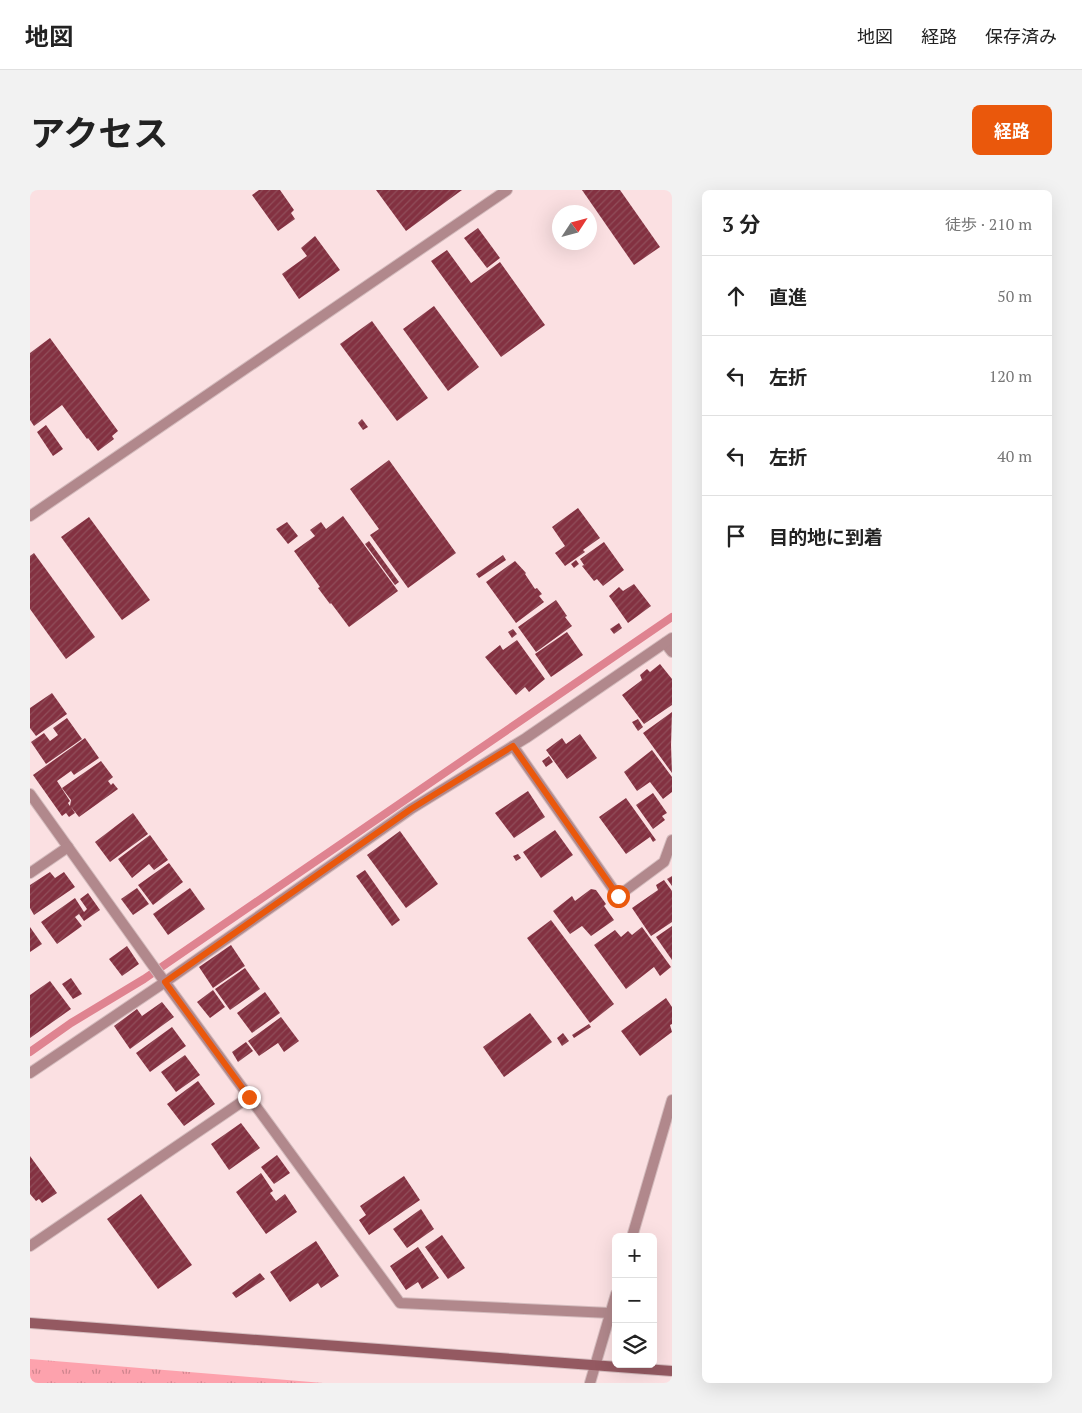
<!DOCTYPE html>
<html lang="ja">
<head>
<meta charset="utf-8">
<style>
	body { margin:0; font-family:"PT Serif","Noto Sans JP",serif; background:#f2f2f2; color:#222 }
	.controls { position:absolute; right:15px; bottom:15px; display:grid; overflow:hidden; border-radius:8px; box-shadow:0 5px 20px #0002 }
	.controls button { width:45px; height:45px; display:grid; place-items:center; padding:0; border:0; border-bottom:1px solid #e0e0e0; background:#fff; color:#222; font:25px sans-serif }
	.compass { position:absolute; left:522px; top:15px; width:45px; height:45px; border-radius:50%; background:#fff; box-shadow:0 5px 20px #0002; rotate:54deg }
	.stop { position:absolute; width:15px; height:15px; margin:-11px; border:4px solid #ea580c; border-radius:50%; background:#fff }
	.stop.end { background:#ea580c; border-color:#fff; box-shadow:0 1px 5px #0008 }
	.list { margin:0; padding:0; list-style:none }
	h2 { display:flex; justify-content:space-between; align-items:center; height:65px; margin:0; padding:0 20px; font-size:21px }
	h2 small { font-size:16px; font-weight:400; color:#767676 }
	.list li { display:grid; grid-template-columns:32px 1fr auto; gap:15px; align-items:center; box-sizing:border-box; height:80px; padding:0 20px; border-top:1px solid #e0e0e0 }
	.list b { display:block; font-size:19px; white-space:nowrap }
	.list em { font-size:16px; font-style:normal; color:#767676 }
	.icon { flex:none; width:28px; height:28px; fill:none; stroke:currentColor; stroke-width:2; stroke-linecap:round; stroke-linejoin:round }
	.map { position:relative; flex:none; width:642px; height:1193px; overflow:hidden; border-radius:8px }
	header { display:flex; align-items:center; gap:30px; box-sizing:border-box; height:70px; padding:0 25px; background:#fff; border-bottom:1px solid #e0e0e0 }
	header strong { font-size:24px }
	nav { display:flex; gap:28px; margin-inline-start:auto; font-size:18px }
	.intro { display:flex; align-items:center; justify-content:space-between; box-sizing:border-box; height:120px; padding:0 30px }
	h1 { margin:0; font-size:35px }
	.button { padding:12px 22px; border-radius:8px; background:#ea580c; color:#fff; font-size:18px; font-weight:700 }
	main { display:flex; gap:30px; padding:0 30px }
	aside { flex:1; background:#fff; border-radius:8px; box-shadow:0 5px 20px #0002 }
	.map>svg:first-child { display:block }
	.grass { fill:url(#grass-tufts) }
	.lines { fill:none; stroke-linecap:round; stroke-linejoin:round }
	.stream { stroke:#df8390; stroke-width:8 }
	.building { fill:url(#building-hatch) }
	.street-casing { stroke:#d4bcbe; stroke-width:12 }
	.secondary-casing { stroke:#d4bcbe; stroke-width:12 }
	.street { stroke:#b1888c; stroke-width:10 }
	.secondary { stroke:#945961; stroke-width:10 }
	.route { stroke:#ea580c; stroke-width:6 }
</style>
</head>
<body>
<header>
<strong>地図</strong>
<nav><a>地図</a><a>経路</a><a>保存済み</a></nav>
</header>
<div class="intro"><h1>アクセス</h1><a class="button">経路</a></div>
<main>
<div class="map">
<svg width="642" height="1193" viewBox="0 0 642 1193">
	<defs>
		<pattern id="grass-tufts" width="24" height="20" patternUnits="userSpaceOnUse" patternTransform="scale(1.25)"><rect width="24" height="20" fill="#fda2ad"/><path d="M3 7l-1-3M5 7V3M7 7l1-3M15 17l-1-3M17 17v-4M19 17l1-3" fill="none" stroke="#ce848d"/></pattern>
		<pattern id="building-hatch" width="6" height="6" patternUnits="userSpaceOnUse" patternTransform="scale(1.25)"><rect width="6" height="6" fill="#833141"/><path d="M-1 1l2-2M0 6l6-6M5 7l2-2" fill="none" stroke="#904e5a"/></pattern>
	</defs>
	<rect width="100%" height="100%" fill="#fbe0e2"/>
	<!-- grass -->
	<path class="grass" d="M0,1169l293,24h-293z"/>
	<g class="lines">
		<!-- stream -->
		<path class="stream" d="M0,862l41,-29 73,-44 528,-362"/>
	</g>
	<!-- building -->
	<g class="building">
		<path d="M229,0h21l14,20 -3,3 4,6 -17,12 -26,-36z"/>
		<path d="M346,0h86l-56,41z"/>
		<path d="M552,0h38l40,57 -26,18z"/>
		<path d="M448,38l22,30 -13,10 -23,-30z"/>
		<path d="M285,46l25,34 -41,29 -17,-25 25,-18 -6,-8z"/>
		<path d="M417,60l24,33 29,-21 45,63 -44,32 -70,-96z"/>
		<path d="M404,116l45,61 -31,24 -45,-62z"/>
		<path d="M342,131l56,77 -31,23 -57,-77z"/>
		<path d="M20,148l68,93 -6,5 2,3 -16,12 -10,-13 -1,1 -25,-34 -28,21 -4,-6v-67z"/>
		<path d="M332,229l6,8 -5,3 -5,-7z"/>
		<path d="M16,235l17,24 -10,7 -16,-24z"/>
		<path d="M359,270l67,93 -48,35 -38,-53 9,-6 -29,-40z"/>
		<path d="M548,318l22,30 -17,12 2,2 -20,14 -10,-13 10,-7 -13,-19z"/>
		<path d="M313,326l55,75 -49,36 -18,-24 -1,1 -12,-16 2,-1 -26,-36 21,-15 -5,-6 11,-8 5,7z"/>
		<path d="M59,327l61,83 -28,20 -61,-83z"/>
		<path d="M257,332l11,14 -10,8 -12,-15z"/>
		<path d="M339,351l30,41 -4,3 -30,-41z"/>
		<path d="M574,352l20,28 -21,16 -6,-7 -3,2 -12,-15 2,-1 -4,-6z"/>
		<path d="M4,363l61,84 -29,22 -36,-50v-53z"/>
		<path d="M473,365l3,5 -27,18 -3,-4z"/>
		<path d="M546,370l3,4 -5,4 -3,-4z"/>
		<path d="M485,371l11,12 -1,1 10,15 2,-1 5,6 -3,2 5,6 -28,21 -30,-41z"/>
		<path d="M604,394l17,22 -23,17 -19,-27 10,-9 4,4z"/>
		<path d="M526,410l11,16 -2,1 7,9 -36,26 -18,-25z"/>
		<path d="M589,433l3,5 -8,6 -4,-5z"/>
		<path d="M483,439l4,5 -5,4 -4,-6z"/>
		<path d="M537,442l16,23 -32,22 -16,-23z"/>
		<path d="M487,450l28,39 -16,13 -4,-5 -9,8 -31,-38 15,-12 3,5z"/>
		<path d="M630,474l12,15v26l-28,19 -22,-29 20,-15 -2,-5 7,-6 3,3z"/>
		<path d="M22,503l15,21 -31,22 -6,-8v-20z"/>
		<path d="M642,522l-1,33 1,28 -29,-40z"/>
		<path d="M37,528l15,21 -36,25 -15,-22 13,-9 6,8 8,-6 -5,-7z"/>
		<path d="M608,529l5,8 -5,4 -6,-9z"/>
		<path d="M550,544l17,24 -30,21 -21,-29 16,-12 4,6z"/>
		<path d="M55,548l14,20 -25,17 -3,-4 -14,10 13,20 -2,2 2,3 1,-6 -9,-12 39,-27 12,16 -5,4 3,4 2,-2 5,6 -39,28 -8,-10 4,6 -6,4 -3,-4 -4,3 -29,-41z"/>
		<path d="M622,560l20,27v15l-9,7 -13,-17 -13,9 -13,-19z"/>
		<path d="M519,566l4,6 -7,5 -4,-6z"/>
		<path d="M498,601l17,26 -31,21 -19,-25z"/>
		<path d="M623,603l14,20 -5,3 3,4 -12,9 -17,-24z"/>
		<path d="M596,608l30,42 -3,2 -3,-5 -24,17 -27,-37z"/>
		<path d="M103,623l15,21 -38,28 -15,-20z"/>
		<path d="M525,640l18,25 -32,23 -18,-26z"/>
		<path d="M370,641l38,53 -32,24 -39,-53z"/>
		<path d="M120,645l18,25 -14,10 -5,-6 -17,14 -14,-19z"/>
		<path d="M488,664l3,4 -5,3 -3,-5z"/>
		<path d="M139,673l14,19 -30,23 -15,-20z"/>
		<path d="M335,680l35,50 -8,6 -36,-50z"/>
		<path d="M20,682l5,6 9,-6 11,15 -41,28 -4,-7v-23z"/>
		<path d="M642,686v10l-5,-7z"/>
		<path d="M634,690l8,11v31l-21,14 -19,-28 26,-18 -2,-5z"/>
		<path d="M107,698l12,16 -16,11 -12,-16z"/>
		<path d="M160,698l15,21 -37,26 -15,-21z"/>
		<path d="M561,699l5,1 10,14 -2,2 10,14 -23,16 -9,-10 -12,8 -17,-23 19,-15 3,5z"/>
		<path d="M58,703l12,17 -16,11 -5,-7 -4,3 7,9 -25,18 -16,-22 34,-24 9,14 3,-3 -7,-10z"/>
		<path d="M521,730l63,84 -24,19 -63,-85z"/>
		<path d="M642,736v34l-16,-23z"/>
		<path d="M0,737l12,17 -12,8z"/>
		<path d="M612,737l29,40 -11,9 -6,-9 -28,22 -32,-44 21,-15 6,7 7,-6 4,4z"/>
		<path d="M201,755l14,21 -32,22 -14,-21z"/>
		<path d="M97,756l12,18 -17,12 -13,-17z"/>
		<path d="M215,778l15,21 -30,21 -15,-21z"/>
		<path d="M41,788l11,16 -9,5 -11,-15z"/>
		<path d="M20,791l21,28 -41,29v-43z"/>
		<path d="M183,800l12,17 -15,11 -13,-16z"/>
		<path d="M235,802l15,21 -28,20 -15,-20z"/>
		<path d="M636,808l6,9v17l-2,1 2,7 -32,24 -19,-25z"/>
		<path d="M132,812l12,15 -44,32 -16,-23 23,-17 5,7z"/>
		<path d="M500,823l22,29 -48,35 -21,-30z"/>
		<path d="M251,827l18,24 -15,11 -6,-9 -19,13 -11,-15z"/>
		<path d="M559,834l2,3 -17,11 -2,-3z"/>
		<path d="M142,837l14,19 -36,26 -14,-19z"/>
		<path d="M533,843l6,8 -7,5 -5,-8z"/>
		<path d="M216,852l7,9 -15,11 -6,-10z"/>
		<path d="M155,865l15,20 -24,17 -15,-20z"/>
		<path d="M168,891l17,23 -31,22 -17,-22z"/>
		<path d="M211,933l19,25 -31,22 -18,-26z"/>
		<path d="M247,965l13,18 -16,11 -13,-17z"/>
		<path d="M0,966l27,37 -15,10 -3,-4 -3,2 -6,-7z"/>
		<path d="M231,983l12,18 -3,2 6,8 9,-7 12,18 -31,22 -30,-42z"/>
		<path d="M374,986l16,24 -51,35 -10,-15 7,-5 -6,-9z"/>
		<path d="M111,1004l51,71 -34,24 -51,-70z"/>
		<path d="M391,1019l13,20 -27,19 -14,-19z"/>
		<path d="M412,1045l23,33 -17,11 -23,-32z"/>
		<path d="M286,1051l23,35 -18,12 -3,-5 -28,19 -20,-30z"/>
		<path d="M388,1057l21,31 -17,11 -4,-7 -12,8 -16,-24z"/>
		<path d="M230,1083l5,6 -29,19 -4,-5z"/>
	</g>
	<g class="lines">
		<defs>
			<g id="street">
				<path d="M0,326l477,-326"/>
				<path d="M635,453l7,9"/>
				<path d="M483,556l105,150 46,-34 8,-22"/>
				<path d="M0,604l121,169 249,340 210,10"/>
				<path d="M0,683l38,-26"/>
				<path d="M0,883l135,-91 246,-173 115,-71 146,-100"/>
				<path d="M602,1047l40,-137"/>
				<path d="M0,1056l219,-149"/>
				<path d="M560,1193l26,-89"/>
			</g>
			<path id="secondary" d="M0,1133l642,48"/>
		</defs>
		<!-- street casing -->
		<use href="#street" class="street-casing"/>
		<!-- secondary casing -->
		<use href="#secondary" class="secondary-casing"/>
		<!-- street -->
		<use href="#street" class="street"/>
		<!-- secondary -->
		<use href="#secondary" class="secondary"/>
	</g>
	<g class="lines">
		<!-- route -->
		<path class="route" d="M219,907l-84,-115 246,-173 102,-63 105,150"/>
	</g>
</svg>
<div class="controls">
<button>+</button>
<button>−</button>
<button><svg class="icon" aria-label="layers" viewBox="0 0 24 24"><path d="M12 4l9 5-9 5-9-5zM3 14l9 5 9-5"/></svg></button>
</div>
<svg class="compass" viewBox="-18 -18 36 36"><path d="M0-13l5 13h-10z" fill="#e53935"/><path d="M0 13l5-13h-10z" fill="#767676"/></svg>
<div class="stop" style="left:588px;top:706px"></div>
<div class="stop end" style="left:219px;top:907px"></div>
</div>
<aside>
<h2>3 分<small>徒歩 · 210 m</small></h2>
<ul class="list">
<li><svg class="icon" aria-label="ahead" viewBox="0 0 24 24"><path d="M12 20V5M6 11l6-6 6 6"/></svg><div><b>直進</b></div><em>50 m</em></li>
<li><svg class="icon" aria-label="left" viewBox="0 0 24 24"><path d="M17 20v-9H6M10 6l-5 5 5 5"/></svg><div><b>左折</b></div><em>120 m</em></li>
<li><svg class="icon" aria-label="left" viewBox="0 0 24 24"><path d="M17 20v-9H6M10 6l-5 5 5 5"/></svg><div><b>左折</b></div><em>40 m</em></li>
<li><svg class="icon" aria-label="arrive" viewBox="0 0 24 24"><path d="M6 21V4h12l-3 4 3 4H6"/></svg><div><b>目的地に到着</b></div></li>
</ul>
</aside>
</main>
</body>
</html>
